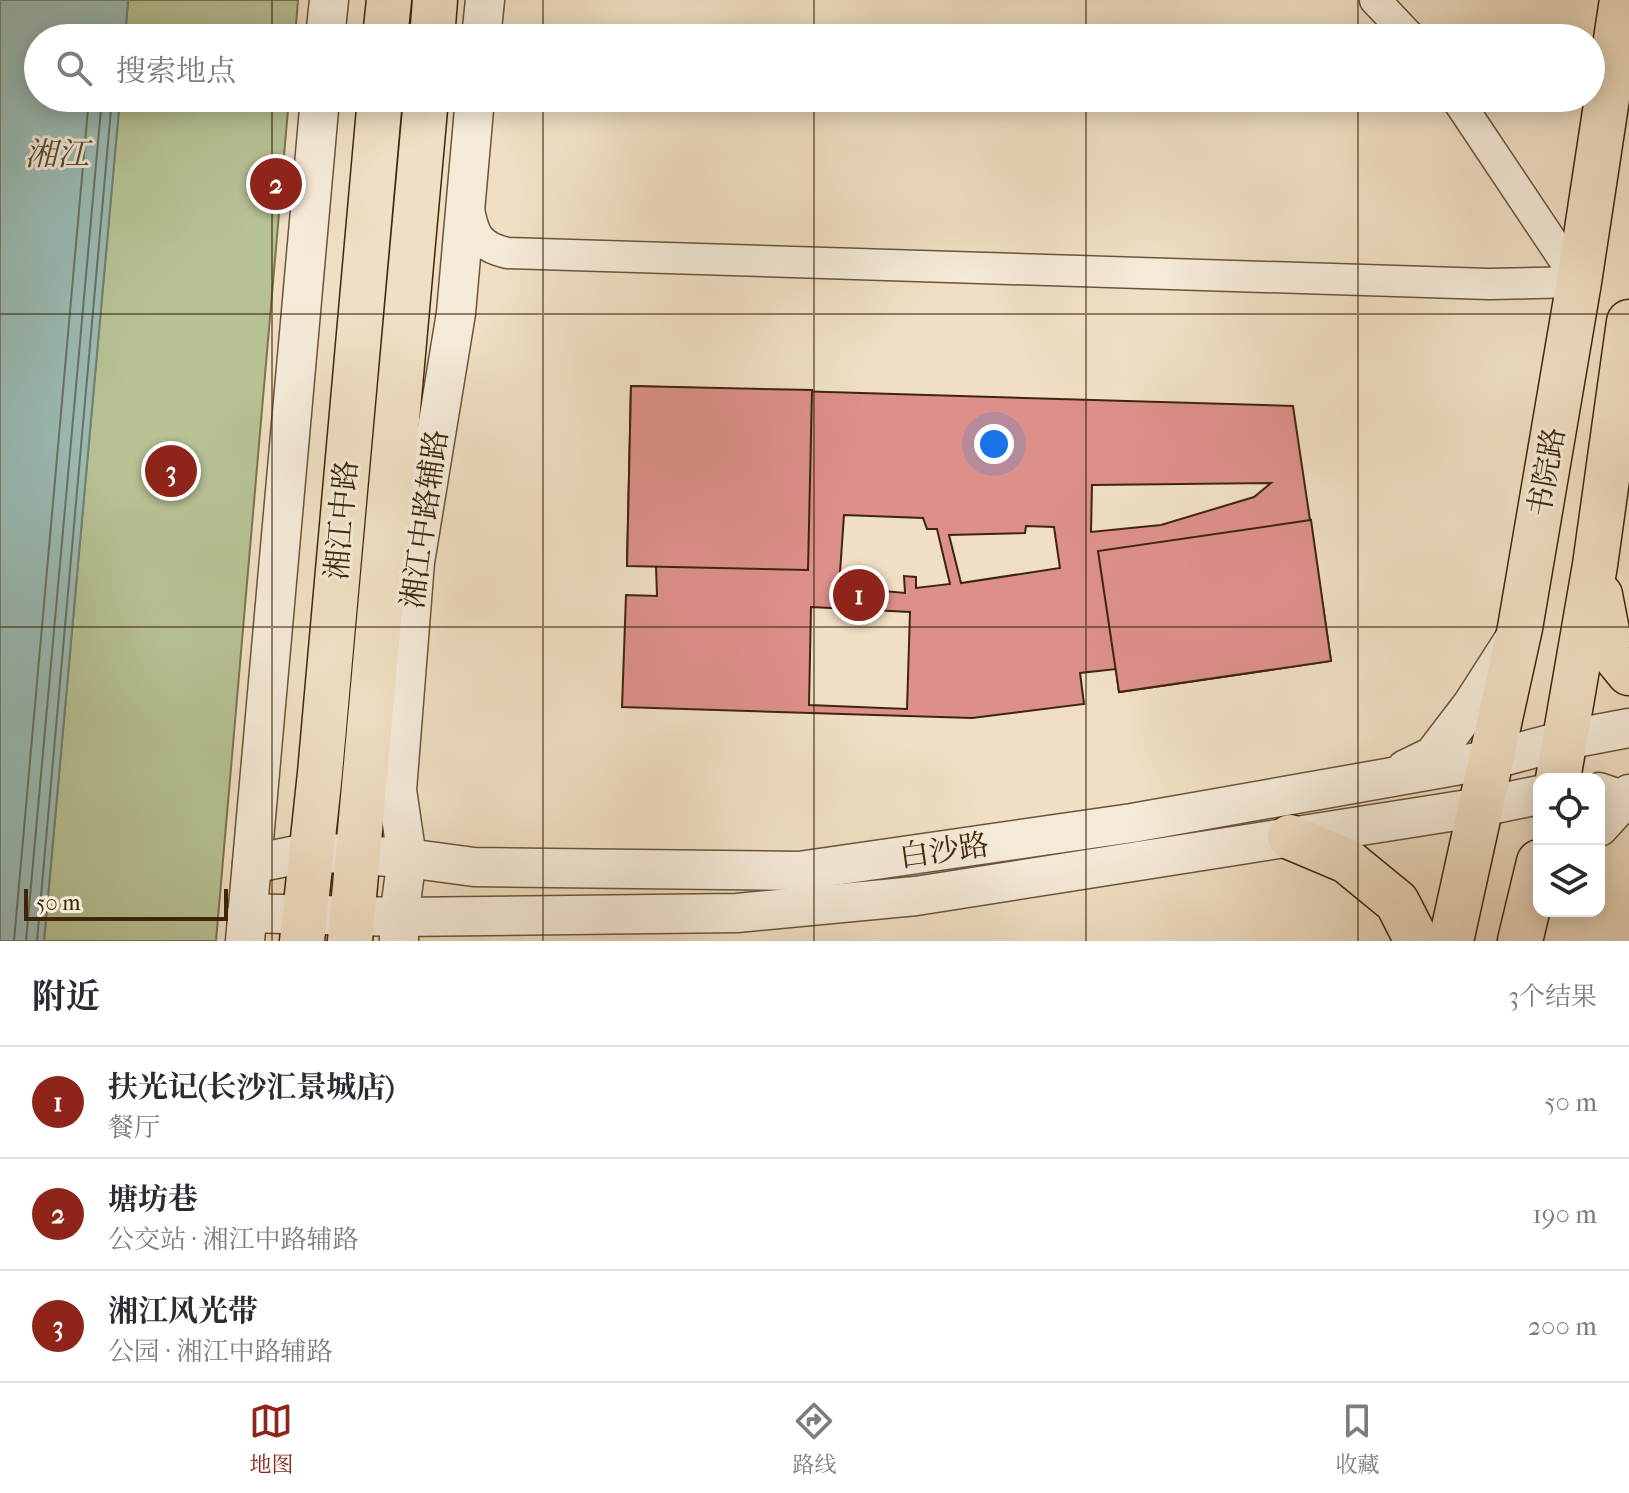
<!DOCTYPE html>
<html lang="zh">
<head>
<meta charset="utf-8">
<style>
	body { margin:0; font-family:"IM FELL French Canon","Noto Serif SC",serif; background:#f2f2f3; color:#2b2b33 }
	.controls { position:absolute; right:24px; bottom:24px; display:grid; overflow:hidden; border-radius:16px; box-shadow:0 4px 20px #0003 }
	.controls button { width:72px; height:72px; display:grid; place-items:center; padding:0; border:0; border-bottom:2px solid #e1e1e2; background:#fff; color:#2b2b33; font:40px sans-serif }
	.scale { position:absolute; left:24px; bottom:20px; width:204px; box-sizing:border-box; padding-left:8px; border:4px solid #3e260b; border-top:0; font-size:22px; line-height:28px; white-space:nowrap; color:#3e260b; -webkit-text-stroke:6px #f5ead8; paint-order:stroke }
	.you { position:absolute; left:994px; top:444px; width:28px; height:28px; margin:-20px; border:6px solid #fff; border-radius:50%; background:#1a73e8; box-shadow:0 0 0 12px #1a73e833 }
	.badge { display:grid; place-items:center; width:52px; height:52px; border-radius:50%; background:#8f2418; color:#fff; font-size:26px; font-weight:700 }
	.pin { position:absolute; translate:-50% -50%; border:4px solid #fff; box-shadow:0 2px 8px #0006 }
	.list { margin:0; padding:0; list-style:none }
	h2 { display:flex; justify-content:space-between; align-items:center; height:104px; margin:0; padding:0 32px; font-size:34px }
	h2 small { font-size:26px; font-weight:400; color:#7c7c81 }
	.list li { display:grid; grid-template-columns:52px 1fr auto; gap:24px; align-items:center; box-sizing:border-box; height:112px; padding:0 32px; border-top:2px solid #e1e1e2 }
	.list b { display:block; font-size:30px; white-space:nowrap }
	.list p { margin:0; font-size:26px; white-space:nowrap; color:#7c7c81 }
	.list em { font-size:26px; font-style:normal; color:#7c7c81 }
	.icon { flex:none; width:44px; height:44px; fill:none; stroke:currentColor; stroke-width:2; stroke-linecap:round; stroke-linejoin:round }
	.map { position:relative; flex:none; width:1629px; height:941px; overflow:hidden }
	.search { position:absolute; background:#fff; box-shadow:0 4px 20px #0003; left:24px; right:24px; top:24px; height:88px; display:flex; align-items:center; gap:20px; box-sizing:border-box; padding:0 28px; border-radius:44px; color:#7c7c81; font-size:30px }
	.sheet { height:440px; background:#fff }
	nav { display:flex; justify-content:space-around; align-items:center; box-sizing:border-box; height:112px; border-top:2px solid #e1e1e2; background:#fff; font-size:22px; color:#7c7c81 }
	nav a { display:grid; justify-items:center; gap:4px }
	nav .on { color:#8f2418 }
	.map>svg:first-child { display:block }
	.green { fill:#b7c295; stroke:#7a7450; stroke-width:2 }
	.water { fill:#9abcb6; stroke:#758072; stroke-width:2 }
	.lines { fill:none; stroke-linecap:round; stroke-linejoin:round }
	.shore { stroke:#6c7160; stroke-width:2 }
	.building { fill:#dd9089; stroke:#3e260b; stroke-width:2; fill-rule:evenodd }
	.minor-casing { stroke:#6a5439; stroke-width:33 }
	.tertiary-casing { stroke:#6a5439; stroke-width:41 }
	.primary-casing { stroke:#3e260b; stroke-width:47 }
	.minor { stroke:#f5ead8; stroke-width:30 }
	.tertiary { stroke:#f5ead8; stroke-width:38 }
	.primary { stroke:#f0dfc3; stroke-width:44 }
	.grid { fill:none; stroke:#3e260b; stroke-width:2; stroke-opacity:0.55 }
	.labels { text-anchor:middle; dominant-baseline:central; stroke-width:6; stroke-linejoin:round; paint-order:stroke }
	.street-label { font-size:30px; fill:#3e260b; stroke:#f5ead8 }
	.water-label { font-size:32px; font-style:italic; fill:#554c36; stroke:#f5ead8 }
</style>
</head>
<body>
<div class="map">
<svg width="1629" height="941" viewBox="0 0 1629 941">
	<rect width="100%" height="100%" fill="#f0dfc3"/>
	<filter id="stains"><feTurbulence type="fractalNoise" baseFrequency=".0025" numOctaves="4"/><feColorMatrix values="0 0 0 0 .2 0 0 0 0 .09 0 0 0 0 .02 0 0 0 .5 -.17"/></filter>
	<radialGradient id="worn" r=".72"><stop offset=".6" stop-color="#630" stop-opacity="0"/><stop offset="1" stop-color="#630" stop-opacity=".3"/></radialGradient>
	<!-- green -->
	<g class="green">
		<path d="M128,0h170l-3,38h-170z"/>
		<path d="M120,98h169l-73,843h-172z"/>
	</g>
	<!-- water -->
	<path class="water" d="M0,0h128l-3,38h-87v60h82l-76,843h-44z"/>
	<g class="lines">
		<!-- shore -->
		<g class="shore">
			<path d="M14,941l75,-843"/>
			<path d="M26,941l76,-843"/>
			<path d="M37,941l75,-843"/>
		</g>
	</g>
	<!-- building -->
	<g class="building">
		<path d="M631,386l662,20 38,255 -212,31 -3,-23 -36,4 4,31 -112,14 -350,-11 4,-112 31,1 -1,-30h-29zM1271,483l-17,14 -93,28 -70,7 1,-47zM844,515l79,3 4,11h10l13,55 -34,4v-11l-12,-1 1,17 -66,-6zM1026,526l28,1 6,41 -99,15 -12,-48 76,-2zM811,607l99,5 -3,97 -98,-4z"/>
		<path d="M631,386l181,4 -4,180 -181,-4z"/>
		<path d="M1311,520l20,141 -212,31 -21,-141z"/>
	</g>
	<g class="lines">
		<defs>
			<g id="minor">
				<path d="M1375,0l36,38"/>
				<path d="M1456,98l123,184"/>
				<path d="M468,204c5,29 9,42 39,49l982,31 90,-2"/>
				<path d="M1599,788l30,10"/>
			</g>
			<g id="tertiary">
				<path d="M325,38l4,-38"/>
				<path d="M481,38l4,-38"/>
				<path d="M1406,769l27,-13 39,-51 41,-64"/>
				<path d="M1599,827l30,-33"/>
				<path d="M252,864l59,-12 96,6 67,9 325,4 333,-48 362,-64 71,-19 64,-12"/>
				<path d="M247,913l152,4 338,-4 179,-17 565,-89 58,-12"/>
				<path d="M245,941l75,-843"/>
				<path d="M399,941v-24l8,-59 -10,-68 18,-228 41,-249 19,-215"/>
			</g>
			<g id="primary">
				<path d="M385,38l4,-38"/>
				<path d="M432,38l3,-38"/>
				<path d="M1600,595l11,56 18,22"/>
				<path d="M1558,779l37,-214 34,-243"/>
				<path d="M1290,837l57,24 50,41 20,39"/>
				<path d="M302,941l18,-168 60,-675"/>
				<path d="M350,941l76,-843"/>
				<path d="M1451,941l69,-313 59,-346 43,-282"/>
				<path d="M1520,941l19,-79"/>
			</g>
		</defs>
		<!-- minor casing -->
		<use href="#minor" class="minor-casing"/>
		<!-- tertiary casing -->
		<use href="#tertiary" class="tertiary-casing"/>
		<!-- primary casing -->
		<use href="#primary" class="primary-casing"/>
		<!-- minor -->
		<use href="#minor" class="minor"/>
		<!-- tertiary -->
		<use href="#tertiary" class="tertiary"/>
		<!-- primary -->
		<use href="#primary" class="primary"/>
	</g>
	<!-- grid -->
	<path class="grid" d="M272,0v38M543,0v38M814,0v38M1086,0v38M1358,0v38M272,98v843M543,98v843M814,98v843M1086,98v843M1358,98v843M0,314h1629M0,627h1629"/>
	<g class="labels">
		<!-- street labels -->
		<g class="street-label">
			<text transform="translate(1547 472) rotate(-80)">书院路</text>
			<text transform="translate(425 519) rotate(-82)">湘江中路辅路</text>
			<text transform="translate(342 520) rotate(-85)">湘江中路</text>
			<text transform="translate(944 851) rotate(-8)">白沙路</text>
		</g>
		<!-- water labels -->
		<g class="water-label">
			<text x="57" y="154">湘江</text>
		</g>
	</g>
	<rect width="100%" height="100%" filter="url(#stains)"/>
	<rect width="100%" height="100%" fill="url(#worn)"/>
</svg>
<div class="controls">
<button><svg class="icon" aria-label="locate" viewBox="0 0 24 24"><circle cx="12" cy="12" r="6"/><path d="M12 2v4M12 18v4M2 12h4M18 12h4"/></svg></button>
<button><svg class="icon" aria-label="layers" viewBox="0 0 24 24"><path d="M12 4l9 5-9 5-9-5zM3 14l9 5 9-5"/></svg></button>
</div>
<div class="scale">50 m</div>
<div class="you"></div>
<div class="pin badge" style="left:859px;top:595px">1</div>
<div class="pin badge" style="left:276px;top:184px">2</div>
<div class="pin badge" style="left:171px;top:471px">3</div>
<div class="search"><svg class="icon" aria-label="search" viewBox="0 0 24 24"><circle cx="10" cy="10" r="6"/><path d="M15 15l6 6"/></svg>搜索地点</div>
</div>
<section class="sheet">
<h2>附近<small>3个结果</small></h2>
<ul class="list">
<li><span class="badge">1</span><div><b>扶光记(长沙汇景城店)</b><p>餐厅</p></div><em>50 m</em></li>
<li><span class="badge">2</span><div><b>塘坊巷</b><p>公交站 · 湘江中路辅路</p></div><em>190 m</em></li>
<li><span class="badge">3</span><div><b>湘江风光带</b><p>公园 · 湘江中路辅路</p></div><em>200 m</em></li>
</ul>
</section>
<nav>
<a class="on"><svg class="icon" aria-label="map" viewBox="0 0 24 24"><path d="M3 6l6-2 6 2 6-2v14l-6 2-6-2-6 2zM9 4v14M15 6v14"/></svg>地图</a>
<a><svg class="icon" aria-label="directions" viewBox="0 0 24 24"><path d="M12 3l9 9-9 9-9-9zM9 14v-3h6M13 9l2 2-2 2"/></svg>路线</a>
<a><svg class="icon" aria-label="saved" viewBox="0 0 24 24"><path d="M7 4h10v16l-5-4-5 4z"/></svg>收藏</a>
</nav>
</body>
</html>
